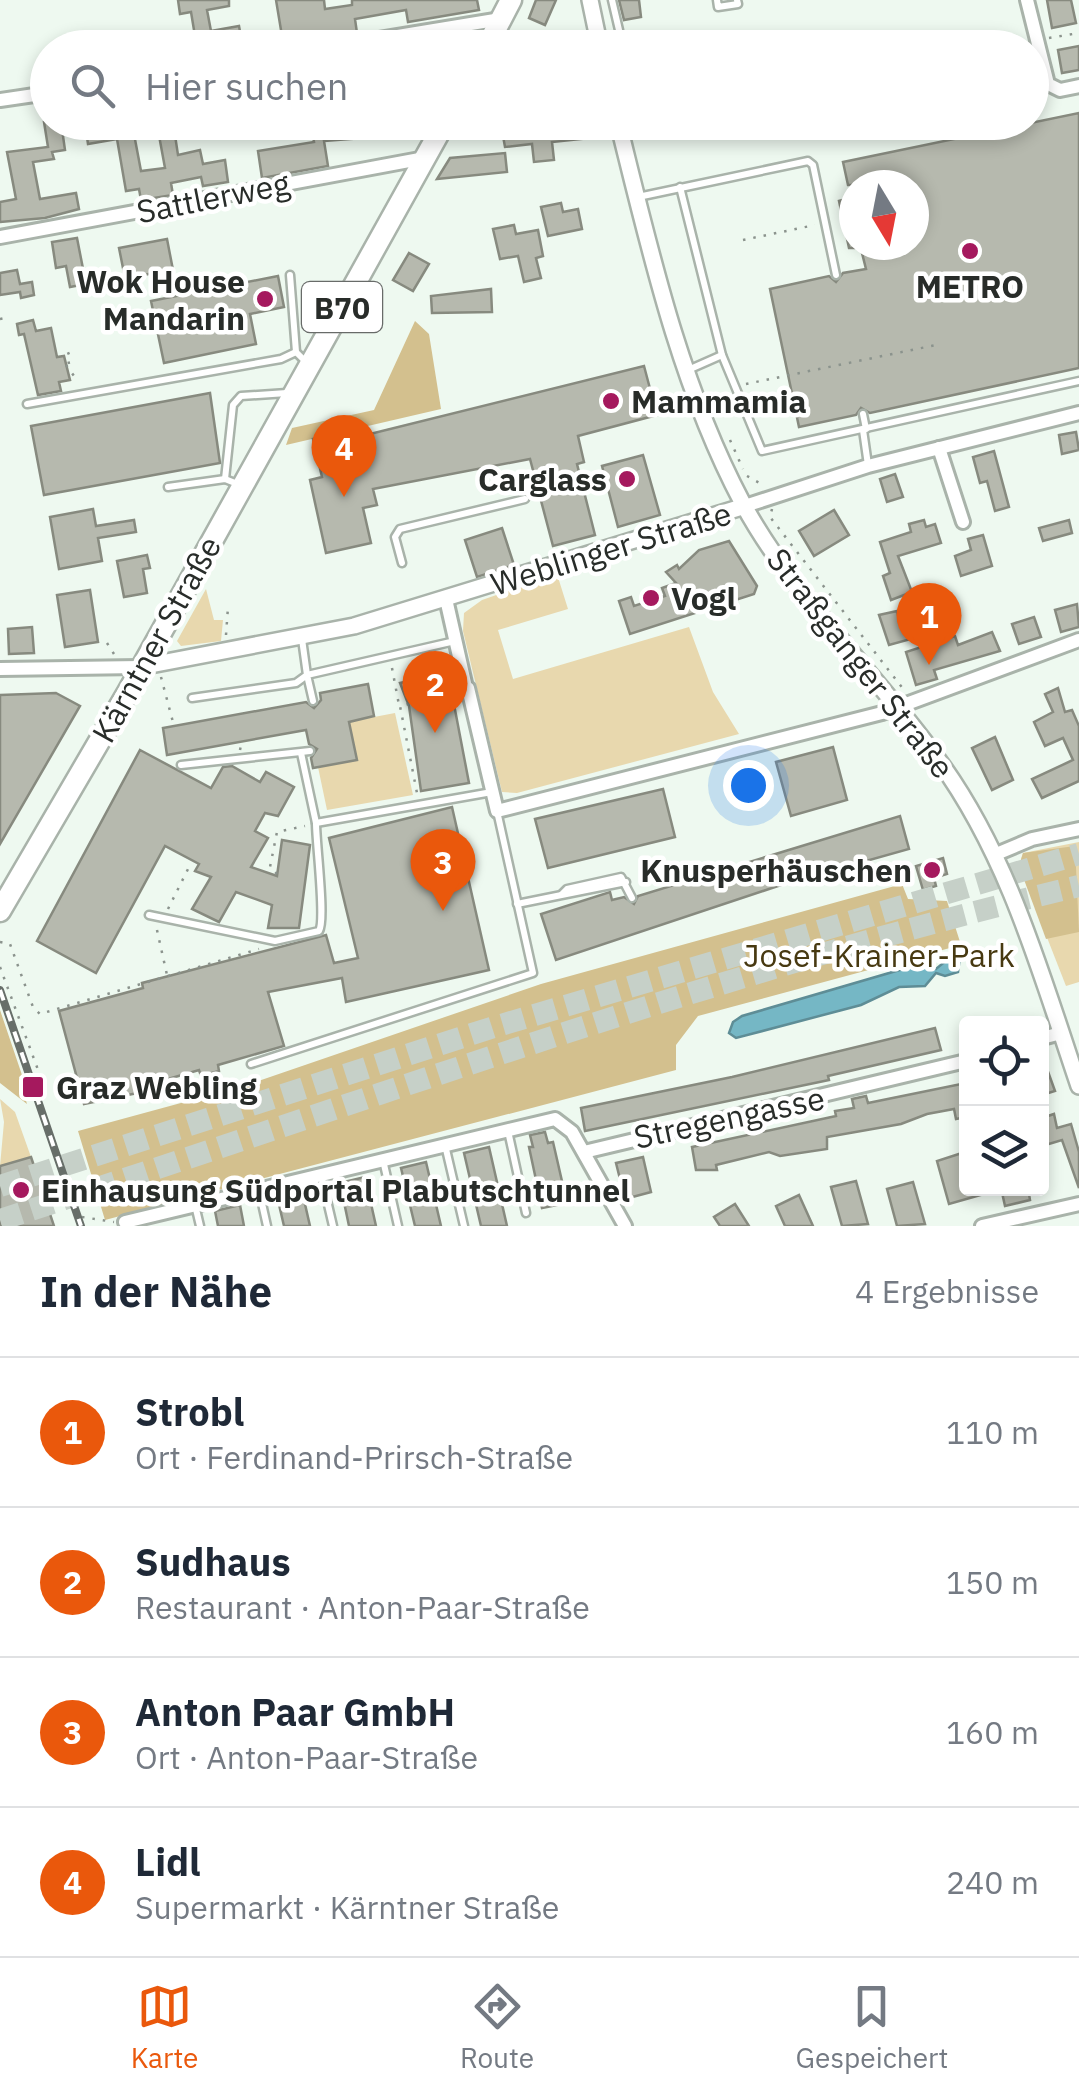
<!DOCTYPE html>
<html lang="de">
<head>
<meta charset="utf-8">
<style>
	body { margin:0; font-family:"IBM Plex Sans",sans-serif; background:#f6f6f7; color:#1f2937 }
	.controls { position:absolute; right:30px; bottom:30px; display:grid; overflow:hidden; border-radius:10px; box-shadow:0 5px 15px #0003 }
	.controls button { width:90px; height:90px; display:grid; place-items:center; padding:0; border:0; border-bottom:2px solid #e0e1e3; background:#fff; color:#1f2937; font:50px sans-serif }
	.compass { position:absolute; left:839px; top:170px; width:90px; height:90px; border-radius:50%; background:#fff; box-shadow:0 5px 15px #0003; rotate:170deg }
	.you { position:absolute; left:748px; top:785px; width:35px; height:35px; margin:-25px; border:8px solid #fff; border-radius:50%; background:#1a73e8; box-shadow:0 0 0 15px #1a73e833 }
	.badge { display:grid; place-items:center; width:65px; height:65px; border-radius:50%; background:#ea580c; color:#fff; font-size:32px; font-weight:700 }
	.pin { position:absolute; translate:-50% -82px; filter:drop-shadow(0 2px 5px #0008) }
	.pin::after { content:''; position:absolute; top:52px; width:35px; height:30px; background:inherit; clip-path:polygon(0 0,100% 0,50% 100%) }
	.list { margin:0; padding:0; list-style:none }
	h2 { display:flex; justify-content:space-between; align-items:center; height:130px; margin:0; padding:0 40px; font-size:42px }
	h2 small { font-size:32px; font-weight:400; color:#747a83 }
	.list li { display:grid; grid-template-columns:65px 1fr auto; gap:30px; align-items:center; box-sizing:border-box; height:150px; padding:0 40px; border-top:2px solid #e0e1e3 }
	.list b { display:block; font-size:38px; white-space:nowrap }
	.list p { margin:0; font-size:32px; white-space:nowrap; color:#747a83 }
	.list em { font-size:32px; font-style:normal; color:#747a83 }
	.icon { flex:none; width:55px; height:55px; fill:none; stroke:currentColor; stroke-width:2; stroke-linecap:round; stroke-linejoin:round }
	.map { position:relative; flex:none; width:1079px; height:1226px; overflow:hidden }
	.search { position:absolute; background:#fff; box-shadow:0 5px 15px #0003; left:30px; right:30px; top:30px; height:110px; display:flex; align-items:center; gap:25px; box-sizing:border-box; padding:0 35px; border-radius:55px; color:#747a83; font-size:38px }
	.sheet { height:730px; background:#fff }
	nav { display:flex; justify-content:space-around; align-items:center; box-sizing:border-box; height:140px; border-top:2px solid #e0e1e3; background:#fff; font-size:28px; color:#747a83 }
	nav a { display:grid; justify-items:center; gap:5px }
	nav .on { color:#ea580c }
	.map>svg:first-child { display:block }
	.green { fill:#e8d8ae }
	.forest { fill:#d3c08e }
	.water { fill:#75b7c5; stroke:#5e8d96; stroke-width:2.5 }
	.building { fill:#b6b9ae; stroke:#878a7f; stroke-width:2.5; fill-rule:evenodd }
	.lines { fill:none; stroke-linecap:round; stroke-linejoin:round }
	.motorway-tunnel { stroke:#c6d0c8; stroke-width:22; stroke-dasharray:22 11; stroke-linecap:butt }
	.service-casing { stroke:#a9b3aa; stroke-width:11 }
	.minor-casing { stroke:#a9b3aa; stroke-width:18 }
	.tertiary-casing { stroke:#a9b3aa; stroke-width:20 }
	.primary-casing { stroke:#a9b3aa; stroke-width:25 }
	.path { stroke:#8b938d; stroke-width:2.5; stroke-dasharray:2.5 8; stroke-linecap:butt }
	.service { stroke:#fff; stroke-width:6 }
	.minor { stroke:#fff; stroke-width:12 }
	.tertiary { stroke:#fff; stroke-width:15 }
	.primary { stroke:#fff; stroke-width:20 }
	.rail-casing { stroke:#676e69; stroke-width:8 }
	.rail { stroke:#fff; stroke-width:4; stroke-dasharray:11; stroke-linecap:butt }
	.poi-dot { fill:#a5195e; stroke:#fff; stroke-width:4 }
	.labels { text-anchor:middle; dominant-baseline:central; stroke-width:9; stroke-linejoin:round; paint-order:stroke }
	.shield { fill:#fff; stroke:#686b69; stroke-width:2.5 }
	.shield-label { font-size:30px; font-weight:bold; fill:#282c29 }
	.street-label { font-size:32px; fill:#282c29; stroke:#fff }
	.poi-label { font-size:32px; font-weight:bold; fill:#282c29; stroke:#fff; text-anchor:start }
	.park-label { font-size:32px; fill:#473911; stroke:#fff }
</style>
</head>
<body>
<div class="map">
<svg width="1079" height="1226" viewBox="0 0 1079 1226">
	<rect width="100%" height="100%" fill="#eef9f0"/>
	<!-- green -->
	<g class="green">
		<path d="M557,574l11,35 -70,21 15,49 176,-52 24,65 26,42 -222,59 -15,-1 -39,-161 1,-18 18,-13z"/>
		<path d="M206,589l8,31h9l-2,21 -40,5 -4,-5z"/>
		<path d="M395,713l18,82 -86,15 -9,-43 38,-7 -29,-34z"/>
		<path d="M1079,842v140l-13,4 -47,-120 4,-13z"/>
		<path d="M0,1099l15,13 16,45 -31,9 4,-44z"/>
	</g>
	<!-- forest -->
	<g class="forest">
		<path d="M415,321l14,13 12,75 -155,36 6,-17 82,-18z"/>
		<path d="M1075,846l4,86 -33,7 -27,-73 4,-13z"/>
		<path d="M902,884l6,15 39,2 14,44 -263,71 -22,29v25l-571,150 -27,-89 169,-46 294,-101z"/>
		<path d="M0,1010l22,65 -3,2 8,27 -27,-21z"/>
	</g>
	<!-- water -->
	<path class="water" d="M953,955l7,2 -2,15 -13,4 -9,-3 -11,13 -26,1 -38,18 -125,33 -7,-5 4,-11 9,-6 185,-54 9,7z"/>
	<!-- building -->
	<g class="building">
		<path d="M178,0h51v6l-22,4 4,21 28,-5 4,22h-36l-2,-14 -10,2 -4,-24 -11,2z"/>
		<path d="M276,0h48l1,9 27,-4v-5h125l2,10 -71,12 -2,-12 -51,9 2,14 -73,15z"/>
		<path d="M536,0h20l-11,25 -16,-7z"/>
		<path d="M619,0h20l2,17 -17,3z"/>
		<path d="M1047,0h24l5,23 -24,5z"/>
		<path d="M1079,46v24l-17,3 -4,-23z"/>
		<path d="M1079,113v255l-209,45 -9,-5 -5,7 -57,12 -29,-138 59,-13 7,6 7,-9 23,-4 -6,-24h54v-60h-66l-5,-23z"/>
		<path d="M44,122h17l4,28 -13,2 2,7 -21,3 7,37 36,-6 3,16 -34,9 -45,4v-20l16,-3 -9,-47 41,-5z"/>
		<path d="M130,122h43l5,33 22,-5 3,14 22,-4 3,22 -25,4 -2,-9 -30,6 2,12 -32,5 -2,-11 -13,2 -9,-52 -29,5 -2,-14zM158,130l7,38 -24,3 -7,-37z"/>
		<path d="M311,122h48l3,16 -38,3 4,25 -66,12 -4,-27 56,-9z"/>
		<path d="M542,122h58l1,15 -49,5 2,18 -20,2 -2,-18 -27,3 -2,-11 -13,-8z"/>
		<path d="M505,153l2,19 -70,7 13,-21z"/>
		<path d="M854,197v51h-5l-10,-47z"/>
		<path d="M561,203l2,9 15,-3 4,20 -34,7 -7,-29z"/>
		<path d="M514,225l2,9 22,-4 5,26 -7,2 5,20 -17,4 -6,-26 -18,3 -7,-30z"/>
		<path d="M77,238l9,46 -16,3 -4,-21 -10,2 -4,-26z"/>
		<path d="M167,239l6,31 -48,8 -6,-30z"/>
		<path d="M409,253l20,11 -16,27 -20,-11z"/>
		<path d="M17,270l3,14 12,-2 2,13 -13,3 -1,-6 -20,3v-22z"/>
		<path d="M278,276l6,31 -34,7 6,30 -92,19 -13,-62z"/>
		<path d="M491,289l1,23 -60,1 -1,-17z"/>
		<path d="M33,320l3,11 15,-3 6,29 7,-1 6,24 -11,2 2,9 -23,4 -14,-61 -5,1 -2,-11z"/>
		<path d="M644,366l13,49 -79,21 6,26 -7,2 18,71 -42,11 -23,-87 -157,30 4,16 -14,3 8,35 -45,10 -16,-73 12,-3 -9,-38 47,-11 2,8z"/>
		<path d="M210,393l10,70 -176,32 -13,-69z"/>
		<path d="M1076,432l3,18 -17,4 -3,-19z"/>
		<path d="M994,451l15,56 -14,4 -8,-30 -7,2 -7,-26z"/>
		<path d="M643,455l17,60 -42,12 -16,-61z"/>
		<path d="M895,474l8,23 -16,5 -7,-23z"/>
		<path d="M93,509l3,17 38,-6 2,12 -38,6 4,23 -43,8 -9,-52z"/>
		<path d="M834,510l15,25 -35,21 -15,-25z"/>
		<path d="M924,520l2,7 9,-3 6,19 -43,13 14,36 -21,8 -8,-24 7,-3 -10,-31 31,-10 -2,-8z"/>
		<path d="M1069,520l3,13 -29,8 -4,-13z"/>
		<path d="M502,528l12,37 -37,12 -12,-37z"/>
		<path d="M983,535l9,31 -31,10 -6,-20 16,-6 -3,-11z"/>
		<path d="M729,541l28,45 -3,8 -124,40 -11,-33 12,-4 3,9 31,-10 -3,-8 14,-5 -10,-11 11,-7 2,4 20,-19z"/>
		<path d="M147,555l3,13 -7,1 4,24 -23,4 -7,-36z"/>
		<path d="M90,590l8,52 -33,5 -8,-52z"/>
		<path d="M1077,604l2,23 -18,5 -6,-22z"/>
		<path d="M897,611l2,8 6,-1 6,21 -22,6 -10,-30z"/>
		<path d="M1034,617l7,20 -22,7 -7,-20z"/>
		<path d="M32,627l2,26 -25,1 -1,-25z"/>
		<path d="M992,632l8,19 -66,19 3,9 -21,6 -10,-33 49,-16 3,9z"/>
		<path d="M448,673l21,110 -48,8 -12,-85 -9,-23z"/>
		<path d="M368,684l6,32 -25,6 8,38 -44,8 -2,-10 6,-9 -8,-5 -3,-14 -139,25 -4,-27 143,-26 8,6 7,-8 -1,-7z"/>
		<path d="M1058,688l7,24 7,-2 7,16v55l-37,17 -10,-19 41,-19 -10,-22 -18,8 -11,-24 19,-10 -8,-18z"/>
		<path d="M56,693l24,13 -80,138v-149z"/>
		<path d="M995,737l18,43 -21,10 -20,-42z"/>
		<path d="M833,747l14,53 -56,16 -15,-54z"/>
		<path d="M140,750l71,38 12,-21 9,-1 28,16 6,-10 28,15 -16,29 -13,-3 -10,18 13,7 -17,29 26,9 5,-36 28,5 -11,83h-31l4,-23 -36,-13 -17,30 -27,-13 19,-32 -16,-6 4,-7 -34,-18 -69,127 -59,-32z"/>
		<path d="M663,789l12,48 -127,31 -13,-49z"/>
		<path d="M452,807l37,163 -143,32 -4,-24 -74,14 16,54 -66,19 1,6 -18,5 -2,-6 -48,14 1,6 -68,14 -25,-93 84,-23 -1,-5 184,-48 8,28 24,-5 -29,-120z"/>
		<path d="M900,816l9,33 -125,35 -228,76 -15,-46 69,-22 2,8 12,-3 10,7 4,-8z"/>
		<path d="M943,858l4,16 -13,4 2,8 -13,4 -7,-24z"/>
		<path d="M935,1028l6,22 -113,26 1,4 -244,51 -4,-23 151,-31z"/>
		<path d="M1042,1055l13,36 -13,4z"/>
		<path d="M966,1083v34l-10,2 -2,-10 -27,5 -26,10 -74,13v12l-47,7 -11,-4 -53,13 1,5h-21l-4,-23 144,-31 -1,-5 19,-3 -2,-9 14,-3 2,7z"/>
		<path d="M1054,1114l3,14 14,-4 8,28v36l-17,-48 -20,6v-28z"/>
		<path d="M545,1132l3,11 5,-1 14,61 -25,5 -13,-61h4l-3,-12z"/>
		<path d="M489,1147l18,79h-26l-17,-73z"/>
		<path d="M962,1153l4,35 25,4 -42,12 -12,-43z"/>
		<path d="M31,1157l23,69h-54v-60z"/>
		<path d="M643,1157l8,35 -26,7 -9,-36z"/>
		<path d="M426,1162l15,64h-26l-14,-58z"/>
		<path d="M365,1177l11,49h-27l-9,-43z"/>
		<path d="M856,1181l12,43 -26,2 -11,-39z"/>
		<path d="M913,1182l12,42 -28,2 -10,-37z"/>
		<path d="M1001,1188h27l2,12 -25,6z"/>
		<path d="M302,1191l8,35h-26l-7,-30z"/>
		<path d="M799,1195l14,31h-28l-9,-20z"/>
		<path d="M735,1204l14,22h-29l-6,-9z"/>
		<path d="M240,1205l4,21h-26l-3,-15z"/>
	</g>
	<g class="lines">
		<!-- motorway-tunnel -->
		<g class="motorway-tunnel">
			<path d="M0,1186l494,-159 585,-173"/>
			<path d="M0,1220c358,-116 713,-247 1079,-334"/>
		</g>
		<defs>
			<g id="service">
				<path d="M612,0l7,30"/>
				<path d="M717,0l1,7 20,-3 -1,-4"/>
				<path d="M680,187l42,168 40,96 317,-70"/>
				<path d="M638,197l170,-36 5,4 23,110"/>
				<path d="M290,275l6,77 12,12"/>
				<path d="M688,370l34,-15"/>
				<path d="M27,404l254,-45 15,-7"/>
				<path d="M863,414l3,15"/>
				<path d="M863,430l5,35"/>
				<path d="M225,479l8,-74 8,-9 46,-3"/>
				<path d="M168,487l57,-8 15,6"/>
				<path d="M402,563l-7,-26 5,-8 125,-30"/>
				<path d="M192,698l104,-15 11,-8 -5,-36"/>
				<path d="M313,701l-6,-26 148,-34"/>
				<path d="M301,753l15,70 176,-31"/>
				<path d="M181,765l129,-14"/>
				<path d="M562,894l5,-5 54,-12 11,21"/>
				<path d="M517,904l109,-22"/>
				<path d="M149,915l126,26 44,-10c7,-11 -3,-87 -3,-108"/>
				<path d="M251,1064l282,-91 -36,-162"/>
				<path d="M508,1131l18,82"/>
				<path d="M445,1145l19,81"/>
				<path d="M383,1160l15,66"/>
				<path d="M321,1175l12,51"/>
				<path d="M259,1190l8,36"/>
				<path d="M195,1205l5,21"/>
			</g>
			<g id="minor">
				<path d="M1027,0l21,84 12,6 19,-4"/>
				<path d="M325,48l176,-29"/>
				<path d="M0,100l48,-7"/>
				<path d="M0,237l425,-79"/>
				<path d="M939,448l24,74"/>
				<path d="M745,506l123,-40 211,-53"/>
				<path d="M446,599l19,84"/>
				<path d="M0,669l140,-2"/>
				<path d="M468,688l29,123 385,-98 197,-73"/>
				<path d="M994,855l38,-16 47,-10"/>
				<path d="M1042,1038l19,-5"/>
				<path d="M584,1152l382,-91"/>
				<path d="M125,1222l430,-103 17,13 53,94"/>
				<path d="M982,1226l97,-22"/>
			</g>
			<g id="tertiary">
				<path d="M590,0l10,48"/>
				<path d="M618,122c32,129 62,263 124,380 51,95 135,172 197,259 70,96 102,213 140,325"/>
				<path d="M140,667l214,-41 391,-120"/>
			</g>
			<g id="primary">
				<path d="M486,48l25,-48"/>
				<path d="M0,911l128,-219 317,-570"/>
			</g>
		</defs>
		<!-- service casing -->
		<use href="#service" class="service-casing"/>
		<!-- minor casing -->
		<use href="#minor" class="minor-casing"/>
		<!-- tertiary casing -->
		<use href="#tertiary" class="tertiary-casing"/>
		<!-- primary casing -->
		<use href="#primary" class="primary-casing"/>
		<!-- path -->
		<g class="path">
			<path d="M1049,38l30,-5"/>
			<path d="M743,240l72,-15"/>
			<path d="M0,319l10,-2"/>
			<path d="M69,364l-2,-10 5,-2"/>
			<path d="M66,365l11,15"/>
			<path d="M746,384l195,-40"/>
			<path d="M730,440l13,29"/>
			<path d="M747,476l18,10"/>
			<path d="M772,509l-2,8 134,173"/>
			<path d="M226,635l2,-28"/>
			<path d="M107,643l7,11"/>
			<path d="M392,668l7,37"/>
			<path d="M161,677l13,49"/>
			<path d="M409,704l-9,2 17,87"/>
			<path d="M240,750l2,-9"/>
			<path d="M277,874l-7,-7 7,-35 28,-6"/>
			<path d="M168,909l23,-46"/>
			<path d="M157,930l10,45"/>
			<path d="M0,942l10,2 23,63 7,7 219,-65"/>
			<path d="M0,967l44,119 -11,1"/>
			<path d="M82,1217l32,5"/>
		</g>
		<!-- service -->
		<use href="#service" class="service"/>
		<!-- minor -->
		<use href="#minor" class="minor"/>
		<!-- tertiary -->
		<use href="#tertiary" class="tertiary"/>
		<!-- primary -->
		<use href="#primary" class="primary"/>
		<defs>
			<path id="rail" d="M0,990l81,236"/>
		</defs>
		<!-- rail casing -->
		<use href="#rail" class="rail-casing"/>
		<!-- rail -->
		<use href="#rail" class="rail"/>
	</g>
	<!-- markers -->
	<g class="poi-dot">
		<circle cx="970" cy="251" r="10"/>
		<circle cx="265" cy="299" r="10"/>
		<circle cx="611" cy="401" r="10"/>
		<circle cx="627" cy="479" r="10"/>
		<circle cx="651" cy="598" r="10"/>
		<circle cx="932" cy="870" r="10"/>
		<rect x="21" y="1075" width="24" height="24" rx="5"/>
		<circle cx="21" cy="1190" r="10"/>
	</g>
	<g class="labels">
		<!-- shield labels -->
		<rect class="shield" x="302" y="282" width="80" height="50" rx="8"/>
		<g class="shield-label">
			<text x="342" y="307">B70</text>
		</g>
		<!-- street labels -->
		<g class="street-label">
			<text transform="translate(213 197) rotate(-11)">Sattlerweg</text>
			<text transform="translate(611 548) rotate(-17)">Weblinger Straße</text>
			<text transform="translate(156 639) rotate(-61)">Kärntner Straße</text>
			<text transform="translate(861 663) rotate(52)">Straßganger Straße</text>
			<text transform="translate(729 1117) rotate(-12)">Stregengasse</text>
		</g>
		<!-- poi labels -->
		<g class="poi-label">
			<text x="245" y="281" text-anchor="end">Wok House<tspan x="245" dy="37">Mandarin</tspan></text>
			<text x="970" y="286" text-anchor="middle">METRO</text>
			<text x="631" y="401">Mammamia</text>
			<text x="607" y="479" text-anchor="end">Carglass</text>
			<text x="671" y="598">Vogl</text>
			<text x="912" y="870" text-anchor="end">Knusperhäuschen</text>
			<text x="56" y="1087">Graz Webling</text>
			<text x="41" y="1190">Einhausung Südportal Plabutschtunnel</text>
		</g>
		<!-- park labels -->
		<g class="park-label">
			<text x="879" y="955">Josef-Krainer-Park</text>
		</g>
	</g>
</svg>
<div class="controls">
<button><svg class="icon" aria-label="locate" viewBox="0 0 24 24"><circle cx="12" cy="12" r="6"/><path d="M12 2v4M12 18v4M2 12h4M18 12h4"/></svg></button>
<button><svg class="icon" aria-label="layers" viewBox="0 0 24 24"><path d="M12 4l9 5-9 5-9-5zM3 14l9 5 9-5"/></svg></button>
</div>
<svg class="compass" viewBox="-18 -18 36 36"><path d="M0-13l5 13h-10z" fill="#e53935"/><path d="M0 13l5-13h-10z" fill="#747a83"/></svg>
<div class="you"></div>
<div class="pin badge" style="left:929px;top:665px">1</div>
<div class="pin badge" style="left:435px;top:733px">2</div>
<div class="pin badge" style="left:443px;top:911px">3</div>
<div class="pin badge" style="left:344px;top:497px">4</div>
<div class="search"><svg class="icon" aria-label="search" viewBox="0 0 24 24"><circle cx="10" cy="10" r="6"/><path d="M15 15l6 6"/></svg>Hier suchen</div>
</div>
<section class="sheet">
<h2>In der Nähe<small>4 Ergebnisse</small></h2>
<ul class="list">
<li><span class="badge">1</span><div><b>Strobl</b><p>Ort · Ferdinand-Prirsch-Straße</p></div><em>110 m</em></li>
<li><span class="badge">2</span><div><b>Sudhaus</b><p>Restaurant · Anton-Paar-Straße</p></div><em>150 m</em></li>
<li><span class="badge">3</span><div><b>Anton Paar GmbH</b><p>Ort · Anton-Paar-Straße</p></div><em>160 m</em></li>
<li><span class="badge">4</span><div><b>Lidl</b><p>Supermarkt · Kärntner Straße</p></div><em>240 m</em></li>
</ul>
</section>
<nav>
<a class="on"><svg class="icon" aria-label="map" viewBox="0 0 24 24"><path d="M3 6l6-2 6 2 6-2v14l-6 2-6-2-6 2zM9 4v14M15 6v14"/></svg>Karte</a>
<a><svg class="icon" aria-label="directions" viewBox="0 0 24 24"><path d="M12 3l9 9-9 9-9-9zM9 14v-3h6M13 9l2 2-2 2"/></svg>Route</a>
<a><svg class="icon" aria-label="saved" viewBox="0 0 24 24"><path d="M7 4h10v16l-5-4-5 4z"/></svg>Gespeichert</a>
</nav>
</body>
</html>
